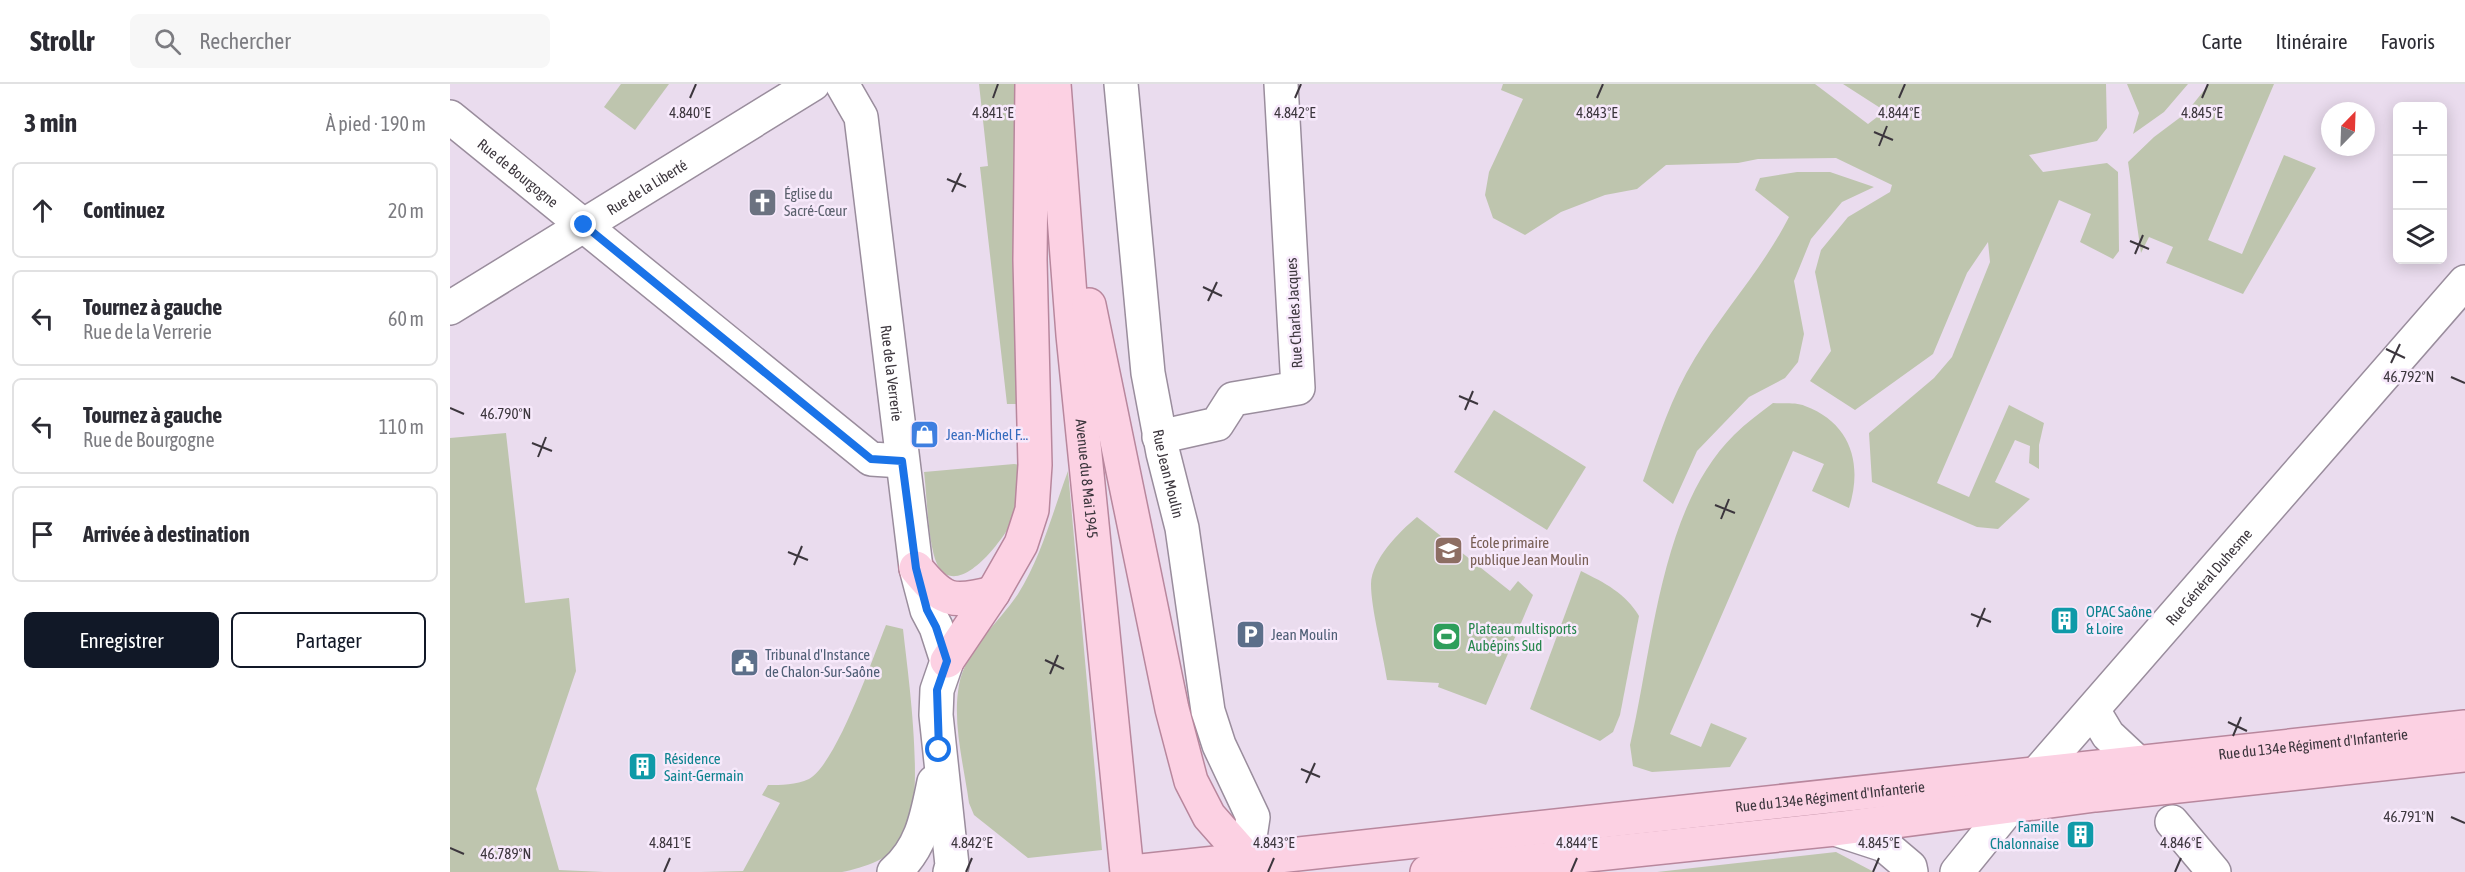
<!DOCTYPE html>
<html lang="fr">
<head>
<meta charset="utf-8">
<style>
	body { margin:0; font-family:"Asap Condensed",sans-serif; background:#f7f7f7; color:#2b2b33 }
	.controls { position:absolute; right:18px; top:18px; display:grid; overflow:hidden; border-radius:9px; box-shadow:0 3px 15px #0003 }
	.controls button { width:54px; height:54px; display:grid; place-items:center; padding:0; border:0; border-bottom:2px solid #e1e1e2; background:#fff; color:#2b2b33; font:30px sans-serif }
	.compass { position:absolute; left:1871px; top:18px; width:54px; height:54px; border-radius:50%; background:#fff; box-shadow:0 3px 15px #0003; rotate:23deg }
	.stop { position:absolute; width:18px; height:18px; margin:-14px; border:4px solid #1a73e8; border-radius:50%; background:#fff }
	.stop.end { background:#1a73e8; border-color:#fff; box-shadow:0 2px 6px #0008 }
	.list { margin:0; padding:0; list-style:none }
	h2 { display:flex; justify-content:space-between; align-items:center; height:78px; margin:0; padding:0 24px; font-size:26px }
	h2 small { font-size:20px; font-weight:400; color:#7c7c81 }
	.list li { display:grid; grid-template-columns:39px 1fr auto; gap:18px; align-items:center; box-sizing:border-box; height:96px; margin:0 12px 12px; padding:0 12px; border:2px solid #e1e1e2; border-radius:9px }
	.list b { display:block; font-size:22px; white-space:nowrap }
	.list p { margin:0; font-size:20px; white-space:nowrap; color:#7c7c81 }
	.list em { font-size:20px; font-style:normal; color:#7c7c81 }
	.actions { display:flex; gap:12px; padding:18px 24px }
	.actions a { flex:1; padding:14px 0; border:2px solid #111827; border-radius:9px; text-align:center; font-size:21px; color:#111827 }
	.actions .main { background:#111827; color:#fff }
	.icon { flex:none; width:33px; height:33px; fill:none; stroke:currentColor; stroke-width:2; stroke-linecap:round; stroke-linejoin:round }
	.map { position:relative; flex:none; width:2015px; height:788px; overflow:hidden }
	header { display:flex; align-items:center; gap:36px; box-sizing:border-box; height:84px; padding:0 30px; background:#fff; border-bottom:2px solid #e1e1e2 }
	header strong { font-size:28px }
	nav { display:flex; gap:33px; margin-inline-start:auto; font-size:21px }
	.search { width:420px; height:54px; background:#f7f7f7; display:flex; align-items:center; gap:15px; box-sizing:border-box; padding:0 21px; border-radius:9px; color:#7c7c81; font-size:22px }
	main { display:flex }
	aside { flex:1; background:#fff }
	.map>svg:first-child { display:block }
	.green { fill:#bec5ae }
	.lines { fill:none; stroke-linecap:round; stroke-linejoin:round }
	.minor-casing { stroke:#9a8d9d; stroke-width:36 }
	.major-casing { stroke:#b8879d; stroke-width:36 }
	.minor { stroke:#fff; stroke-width:33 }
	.major { stroke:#fcd1e3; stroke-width:33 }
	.route { stroke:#1a73e8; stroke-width:8 }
	.ticks { fill:none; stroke:#3c363d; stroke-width:2 }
	.labels { text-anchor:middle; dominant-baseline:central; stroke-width:5; stroke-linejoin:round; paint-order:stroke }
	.street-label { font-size:15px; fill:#3c363d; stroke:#f7e9fb }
	.worship-label { font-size:15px; fill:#5b616d; stroke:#f7e9fb; text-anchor:start }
	.shop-label { font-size:15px; fill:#366cbe; stroke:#f7e9fb; text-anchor:start }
	.education-label { font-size:15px; fill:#785e54; stroke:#f7e9fb; text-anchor:start }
	.culture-label { font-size:15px; fill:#0d838f; stroke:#f7e9fb; text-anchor:start }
	.leisure-label { font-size:15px; fill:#27864d; stroke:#f7e9fb; text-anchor:start }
	.service-label { font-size:15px; fill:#4e5e75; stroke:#f7e9fb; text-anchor:start }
	.ticks-label { font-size:15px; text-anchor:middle; fill:#3c363d; stroke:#f7e9fb; stroke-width:5; stroke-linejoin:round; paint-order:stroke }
</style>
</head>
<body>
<header>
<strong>Strollr</strong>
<div class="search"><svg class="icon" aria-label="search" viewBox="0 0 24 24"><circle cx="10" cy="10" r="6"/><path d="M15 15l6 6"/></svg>Rechercher</div>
<nav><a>Carte</a><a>Itinéraire</a><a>Favoris</a></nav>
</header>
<main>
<aside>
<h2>3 min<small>À pied · 190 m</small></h2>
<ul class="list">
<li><svg class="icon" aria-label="ahead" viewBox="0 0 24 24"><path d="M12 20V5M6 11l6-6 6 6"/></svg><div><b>Continuez</b></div><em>20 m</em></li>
<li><svg class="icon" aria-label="left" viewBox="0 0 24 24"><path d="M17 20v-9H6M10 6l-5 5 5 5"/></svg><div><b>Tournez à gauche</b><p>Rue de la Verrerie</p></div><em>60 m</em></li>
<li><svg class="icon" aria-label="left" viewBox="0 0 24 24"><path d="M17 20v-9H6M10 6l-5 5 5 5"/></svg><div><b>Tournez à gauche</b><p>Rue de Bourgogne</p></div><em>110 m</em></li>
<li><svg class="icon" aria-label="arrive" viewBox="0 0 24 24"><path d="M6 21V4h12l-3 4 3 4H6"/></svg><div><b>Arrivée à destination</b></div></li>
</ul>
<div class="actions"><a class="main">Enregistrer</a><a>Partager</a></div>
</aside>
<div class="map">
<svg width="2015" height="788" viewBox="0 0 2015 788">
	<rect width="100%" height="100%" fill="#eadcee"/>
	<!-- green -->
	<g class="green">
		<path d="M171,0h48l-34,46 -31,-23z"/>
		<path d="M529,0h36l4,320h-12l-27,-237 8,-1z"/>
		<path d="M1053,0h312l53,40 17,-13 -42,-27h263l1,44 -10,13 -68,14 14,17 64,-9 11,9 1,79 -6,8 -33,-17 11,-28 -32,-14 -122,283 32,14 40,-92 35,18 -5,22v24l-10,-6 1,-17 -15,-6 -20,42 35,17 -32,30 -21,-2 -105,-45 -3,-49 65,-55 18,-21 38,-95 -2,-20 -21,31 -34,81 -78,56 -45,-29 21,-30 -16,-79 6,-22 27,-33 42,-25 2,-7 -56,-27 -78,1 -20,4 -72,2 -29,24 -32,6 -44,17 -36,23 -32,-17 -8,-23 4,-23 34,-73 -22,-9z"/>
		<path d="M1677,0h61l-24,28 -31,22 6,-21z"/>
		<path d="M1759,0h65l-66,156 34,14 42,-99 32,13 -73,126 -77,-31 7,-16 -24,-10 -8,16 -13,-91 26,-25 32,-24z"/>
		<path d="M1347,88h33l44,15 -32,15 -31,37 -17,42 10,53 -6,28 -13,16 -36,19 -52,54 -24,53 -30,-23c15,-42 28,-84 52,-123 29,-48 68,-90 94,-141l-34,-27 5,-12z"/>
		<path d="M1323,319c10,1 23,-1 32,3 46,17 58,58 44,102l-37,-17 12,-27 -31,-13 -123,283 31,13 10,-24 36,15 -17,29 -78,5 -19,-6 -3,-21c23,-97 30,-237 104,-310 12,-12 26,-22 39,-32z"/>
		<path d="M1044,326l92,57 -39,63 -93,-58z"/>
		<path d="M56,349l19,170 44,-5 7,73 -40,118 23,81 45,2h-154v-434z"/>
		<path d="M564,380l7,1c-2,16 -1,35 -6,50 -7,20 -58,89 -78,49 -9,-20 -10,-68 -13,-92z"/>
		<path d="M618,387l34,379 -74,8 -54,-43 -5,-12c-5,-37 -17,-80 -10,-118 7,-37 39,-61 59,-91 23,-36 35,-83 50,-123z"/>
		<path d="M967,433l93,74 8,-10 15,14 -47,110 -48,-18 1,-4 -52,-3c-4,-27 -16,-71 -16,-96 1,-25 28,-52 46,-67z"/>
		<path d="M1131,487c24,12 44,22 58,45l-19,99 -7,17 -13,9 -70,-32z"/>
		<path d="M436,541l17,4c5,46 23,170 2,209 -11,20 -42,30 -63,34 -14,0 -31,0 -45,0 -32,0 -64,0 -96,0l42,-1 37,-68 -18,-8 6,-10c13,0 28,0 41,-6 28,-16 64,-122 77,-154z"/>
		<path d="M1386,768l38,20h-217z"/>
	</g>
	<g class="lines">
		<defs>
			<g id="minor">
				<path id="s1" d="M392,0l19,33 55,451 11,42 9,17 11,34 -10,29 -1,25 16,150 -2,7"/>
				<path id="s2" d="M671,0l27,289 15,80 19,75 26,183 11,34 34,72 -3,20 -11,13 3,22"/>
				<path id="s3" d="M0,33l421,342 31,2"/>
				<path id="s4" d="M0,224l363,-224"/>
				<path d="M709,353l58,-13 16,-25 65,-11 -17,-304"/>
				<path d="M1643,626l15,25 30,28"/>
				<path d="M1722,738l42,50"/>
				<path d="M1385,745l49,16 26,22 1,5"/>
				<path d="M444,788c28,-24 33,-56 40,-90"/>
				<path id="s5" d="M1507,788l81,-100 427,-490"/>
			</g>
			<g id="major">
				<path id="s6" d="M604,0l19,251 54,537"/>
				<path d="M639,221l83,404 19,72 18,35 30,34"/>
				<path d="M466,484c27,33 35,36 77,25"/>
				<path d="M497,577l46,-68 28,-49 11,-34 3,-45 -5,-205 2,-176"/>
				<path id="s7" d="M682,788l1333,-145"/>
				<path d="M977,788l408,-43 260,-34 370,-40"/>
			</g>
		</defs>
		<!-- minor casing -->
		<use href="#minor" class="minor-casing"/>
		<!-- major casing -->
		<use href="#major" class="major-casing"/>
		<!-- minor -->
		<use href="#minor" class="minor"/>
		<!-- major -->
		<use href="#major" class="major"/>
	</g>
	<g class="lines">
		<!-- route -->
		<path class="route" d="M134,141l287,234 31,2 14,107 11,42 9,17 11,34 -10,29 2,60"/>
	</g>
	<!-- ticks -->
	<path class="ticks" d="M240,14l6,-14M543,14l5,-14M845,14l6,-14M1147,14l6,-14M1449,14l6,-14M1752,14l6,-14M1424,48l19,8M1429,62l8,-20M497,95l19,8M502,108l9,-19M1680,157l19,8M1685,170l8,-19M753,203l19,9M758,217l9,-19M1936,265l19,9M1941,279l9,-19M2001,293l14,6M1009,312l19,8M0,324l14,6M1015,326l8,-19M82,359l20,8M88,373l8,-20M1265,421l20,8M1271,435l8,-20M338,468l20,8M344,481l8,-19M1521,530l20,8M1527,543l8,-19M595,576l19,9M600,590l8,-19M1778,638l19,9M1783,652l8,-19M851,685l19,8M856,699l9,-20M2001,733l14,6M0,764l14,6M214,788l6,-14M516,788l6,-14M818,788l6,-14M1121,788l6,-14M1423,788l6,-14M1725,788l6,-14"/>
	<!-- icons -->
	<defs>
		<symbol id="church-square" viewBox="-11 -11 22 22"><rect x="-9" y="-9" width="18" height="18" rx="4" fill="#6b7280" stroke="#f7e9fb"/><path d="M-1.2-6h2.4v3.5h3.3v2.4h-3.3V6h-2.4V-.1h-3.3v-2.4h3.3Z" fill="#fff"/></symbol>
		<symbol id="shop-square" viewBox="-11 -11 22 22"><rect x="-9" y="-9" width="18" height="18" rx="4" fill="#3f7fe0" stroke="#f7e9fb"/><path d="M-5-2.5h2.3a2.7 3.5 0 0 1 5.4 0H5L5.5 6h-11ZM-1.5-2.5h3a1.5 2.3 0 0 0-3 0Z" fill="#fff"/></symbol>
		<symbol id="school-square" viewBox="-11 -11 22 22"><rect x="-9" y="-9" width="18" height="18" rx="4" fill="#8d6e63" stroke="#f7e9fb"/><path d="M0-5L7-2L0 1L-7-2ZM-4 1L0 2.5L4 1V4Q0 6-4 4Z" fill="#fff"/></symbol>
		<symbol id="building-square" viewBox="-11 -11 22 22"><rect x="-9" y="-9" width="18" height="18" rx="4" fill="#0f9aa8" stroke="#f7e9fb"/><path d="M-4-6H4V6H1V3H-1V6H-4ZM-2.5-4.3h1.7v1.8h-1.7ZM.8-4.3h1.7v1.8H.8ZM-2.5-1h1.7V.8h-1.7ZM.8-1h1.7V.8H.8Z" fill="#fff"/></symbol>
		<symbol id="parking-square" viewBox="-11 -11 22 22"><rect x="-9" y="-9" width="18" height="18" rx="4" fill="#5c6f8a" stroke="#f7e9fb"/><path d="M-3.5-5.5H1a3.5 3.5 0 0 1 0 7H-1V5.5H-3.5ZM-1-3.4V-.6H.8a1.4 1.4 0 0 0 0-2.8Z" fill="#fff"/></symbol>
		<symbol id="stadium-square" viewBox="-11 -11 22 22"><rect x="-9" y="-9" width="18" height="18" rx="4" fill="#2e9e5b" stroke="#f7e9fb"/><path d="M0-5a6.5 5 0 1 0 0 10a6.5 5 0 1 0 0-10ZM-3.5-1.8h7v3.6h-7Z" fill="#fff"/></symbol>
		<symbol id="civic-square" viewBox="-11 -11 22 22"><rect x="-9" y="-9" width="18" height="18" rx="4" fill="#5c6f8a" stroke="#f7e9fb"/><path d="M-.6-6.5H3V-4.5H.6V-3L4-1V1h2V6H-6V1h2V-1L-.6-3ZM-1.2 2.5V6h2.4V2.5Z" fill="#fff"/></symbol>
	</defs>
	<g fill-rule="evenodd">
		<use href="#church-square" x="296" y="102" width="33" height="33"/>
		<use href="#shop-square" x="458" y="334" width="33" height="33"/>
		<use href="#school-square" x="982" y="450" width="33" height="33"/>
		<use href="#building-square" x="1598" y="520" width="33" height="33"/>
		<use href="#parking-square" x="784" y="534" width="33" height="33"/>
		<use href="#stadium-square" x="980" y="536" width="33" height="33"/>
		<use href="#civic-square" x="278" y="562" width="33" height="33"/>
		<use href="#building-square" x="176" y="666" width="33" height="33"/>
		<use href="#building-square" x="1614" y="734" width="33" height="33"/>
	</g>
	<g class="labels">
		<!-- street labels -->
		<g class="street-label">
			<text stroke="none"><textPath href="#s3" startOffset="88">Rue de Bourgogne</textPath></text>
			<text stroke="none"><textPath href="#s4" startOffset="231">Rue de la Liberté</textPath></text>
			<text transform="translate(844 229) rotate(-93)">Rue Charles Jacques</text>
			<text stroke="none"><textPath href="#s1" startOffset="296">Rue de la Verrerie</textPath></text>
			<text stroke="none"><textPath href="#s2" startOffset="393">Rue Jean Moulin</textPath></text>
			<text stroke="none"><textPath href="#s6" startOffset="396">Avenue du 8 Mai 1945</textPath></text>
			<text stroke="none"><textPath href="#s5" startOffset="388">Rue Général Duhesme</textPath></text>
			<text stroke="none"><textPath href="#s7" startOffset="1188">Rue du 134e Régiment d'Infanterie</textPath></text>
			<text stroke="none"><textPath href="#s7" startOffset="702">Rue du 134e Régiment d'Infanterie</textPath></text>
		</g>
		<!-- worship labels -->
		<g class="worship-label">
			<text x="334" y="109">Église du<tspan x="334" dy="17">Sacré-Cœur</tspan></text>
		</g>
		<!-- shop labels -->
		<g class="shop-label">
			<text x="496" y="350">Jean-Michel F...</text>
		</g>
		<!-- education labels -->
		<g class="education-label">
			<text x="1020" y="458">École primaire<tspan x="1020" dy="17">publique Jean Moulin</tspan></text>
		</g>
		<!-- culture labels -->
		<g class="culture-label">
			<text x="1636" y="527">OPAC Saône<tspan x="1636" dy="17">&amp; Loire</tspan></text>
			<text x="214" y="674">Résidence<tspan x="214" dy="17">Saint-Germain</tspan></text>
			<text x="1609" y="742" text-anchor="end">Famille<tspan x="1609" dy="17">Chalonnaise</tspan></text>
		</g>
		<!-- leisure labels -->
		<g class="leisure-label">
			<text x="1018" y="544">Plateau multisports<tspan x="1018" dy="17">Aubépins Sud</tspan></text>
		</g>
		<!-- service labels -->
		<g class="service-label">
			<text x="821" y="550">Jean Moulin</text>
			<text x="315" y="570">Tribunal d'Instance<tspan x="315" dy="17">de Chalon-Sur-Saône</tspan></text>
		</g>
	</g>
	<g class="ticks-label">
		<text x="240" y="34">4.840°E</text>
		<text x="543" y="34">4.841°E</text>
		<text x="845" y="34">4.842°E</text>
		<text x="1147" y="34">4.843°E</text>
		<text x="1449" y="34">4.844°E</text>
		<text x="1752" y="34">4.845°E</text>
		<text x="1959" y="298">46.792°N</text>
		<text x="56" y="335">46.790°N</text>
		<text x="1959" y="738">46.791°N</text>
		<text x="220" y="764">4.841°E</text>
		<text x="522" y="764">4.842°E</text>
		<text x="824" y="764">4.843°E</text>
		<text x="1127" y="764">4.844°E</text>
		<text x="1429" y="764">4.845°E</text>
		<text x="1731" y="764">4.846°E</text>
		<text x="56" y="775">46.789°N</text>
	</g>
</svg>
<div class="controls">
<button>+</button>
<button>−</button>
<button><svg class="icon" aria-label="layers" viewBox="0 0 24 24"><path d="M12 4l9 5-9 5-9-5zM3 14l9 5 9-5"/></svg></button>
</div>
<svg class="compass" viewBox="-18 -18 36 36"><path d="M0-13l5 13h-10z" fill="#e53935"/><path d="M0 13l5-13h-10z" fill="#7c7c81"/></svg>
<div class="stop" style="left:489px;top:666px"></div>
<div class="stop end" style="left:134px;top:141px"></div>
</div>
</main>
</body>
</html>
